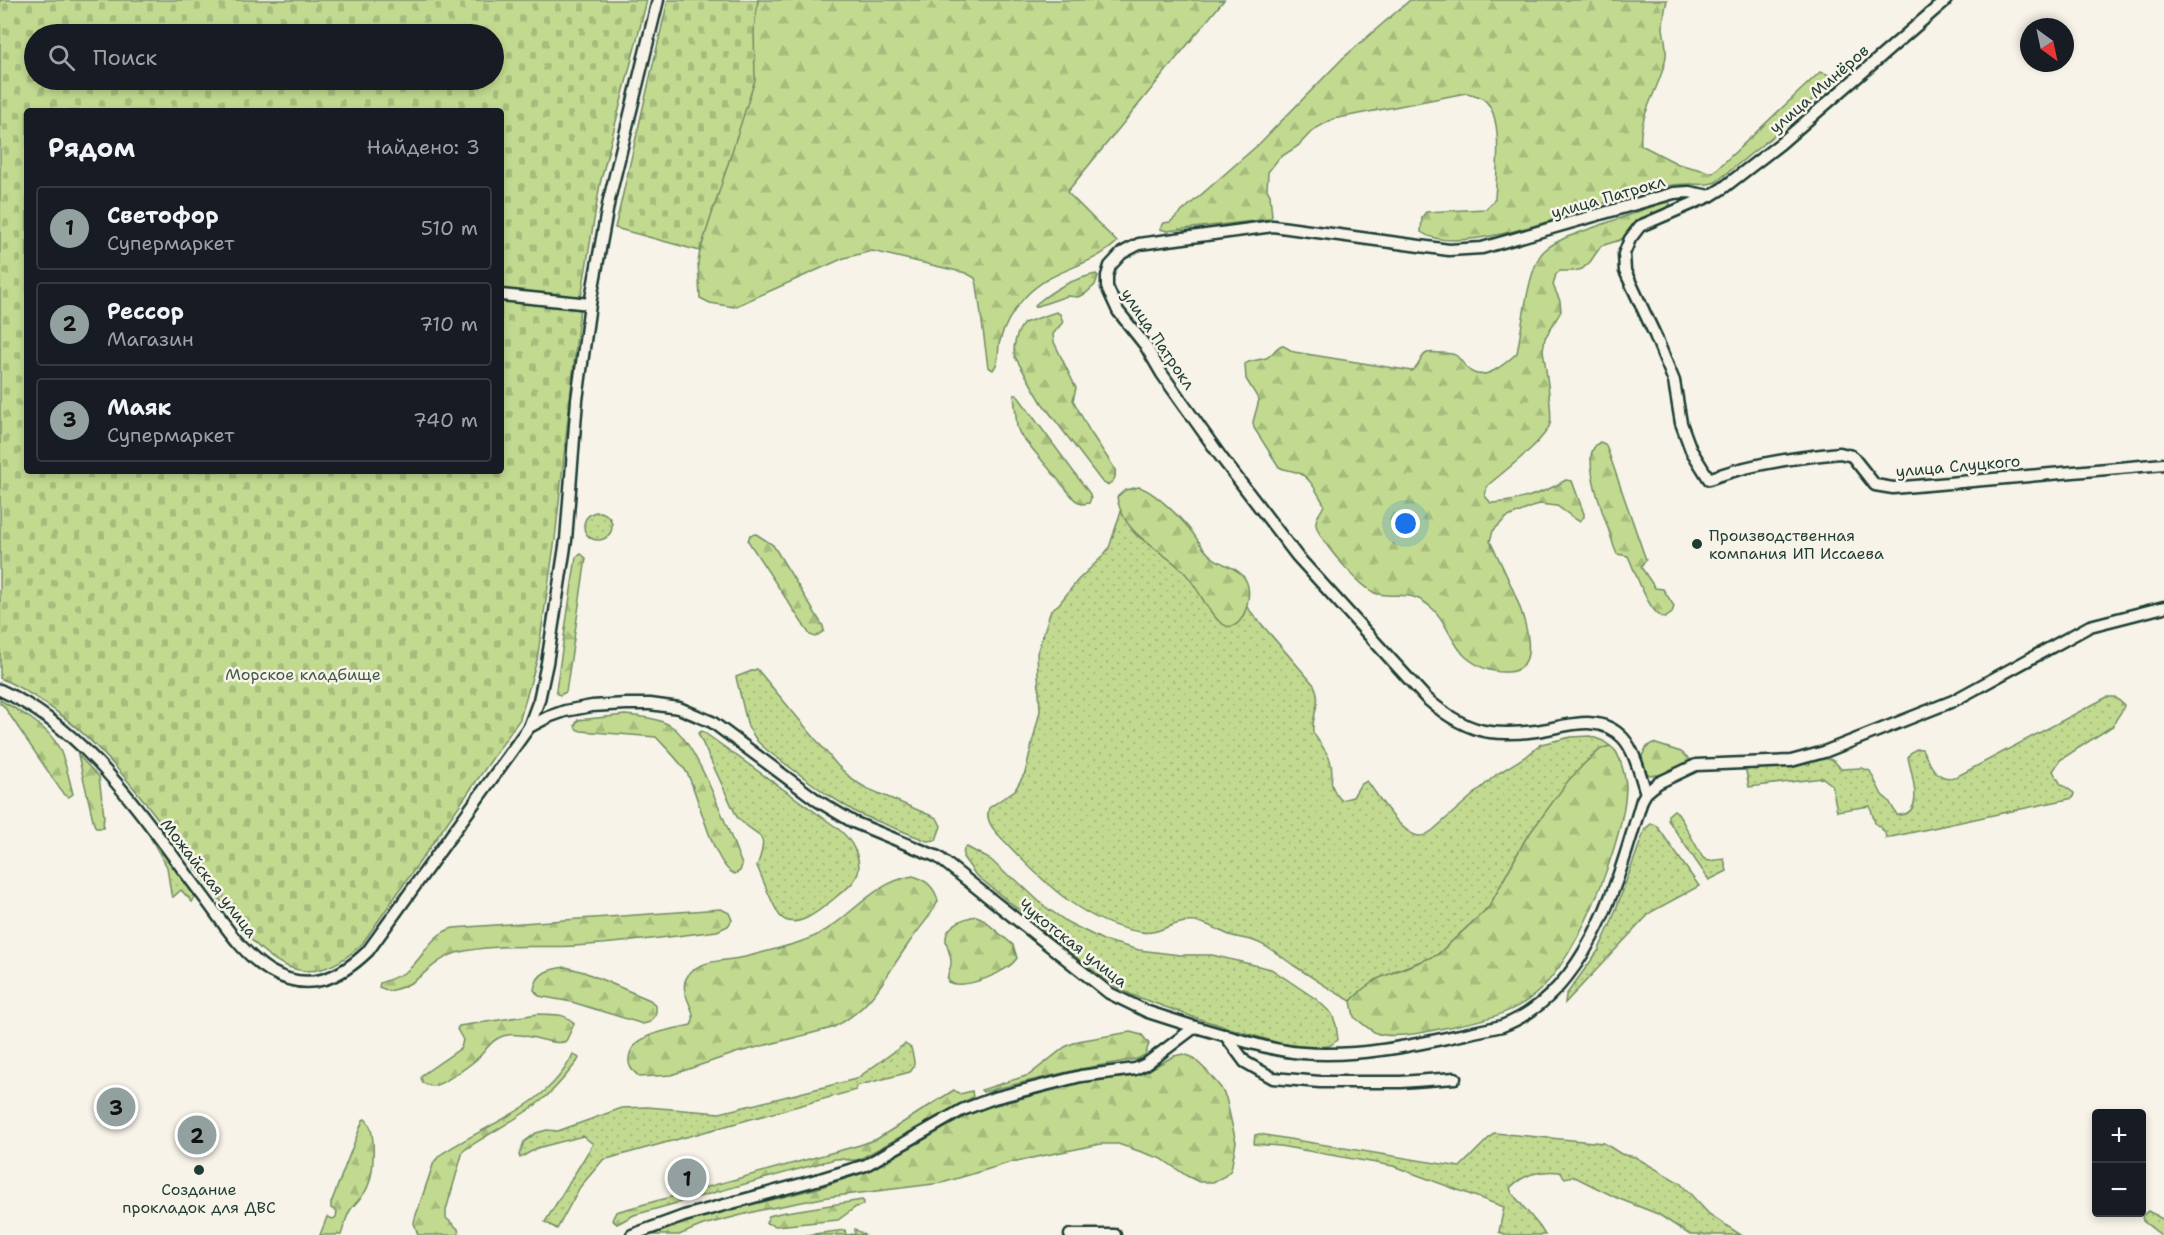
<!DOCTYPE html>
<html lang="ru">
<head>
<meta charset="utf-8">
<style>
	body { margin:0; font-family:"Shantell Sans",sans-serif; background:#20242c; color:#f1f3f6 }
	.controls { position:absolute; right:18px; bottom:18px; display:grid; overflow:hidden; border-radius:6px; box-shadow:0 3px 9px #0003 }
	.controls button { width:54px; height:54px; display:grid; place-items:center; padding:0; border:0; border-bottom:2px solid #363941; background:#171b24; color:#f1f3f6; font:30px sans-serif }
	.compass { position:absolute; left:2020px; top:18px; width:54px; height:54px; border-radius:50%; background:#171b24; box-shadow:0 3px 9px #0003; rotate:147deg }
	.you { position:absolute; left:1406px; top:524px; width:21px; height:21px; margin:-15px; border:4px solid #fff; border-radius:50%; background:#1a73e8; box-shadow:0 0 0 9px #1a73e833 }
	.badge { display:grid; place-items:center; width:39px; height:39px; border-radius:50%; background:#92a19f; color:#111; font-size:20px; font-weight:700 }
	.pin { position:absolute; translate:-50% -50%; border:3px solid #fff; box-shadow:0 2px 6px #0006 }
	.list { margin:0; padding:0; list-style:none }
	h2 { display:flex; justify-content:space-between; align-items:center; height:78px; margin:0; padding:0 24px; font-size:26px }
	h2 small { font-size:20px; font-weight:400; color:#9ea1a6 }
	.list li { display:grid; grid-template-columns:39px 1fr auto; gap:18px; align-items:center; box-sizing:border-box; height:84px; margin:0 12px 12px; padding:0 12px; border:2px solid #363941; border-radius:6px }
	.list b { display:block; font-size:22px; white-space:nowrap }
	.list p { margin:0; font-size:20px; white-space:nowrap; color:#9ea1a6 }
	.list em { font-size:20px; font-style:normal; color:#9ea1a6 }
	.icon { flex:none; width:33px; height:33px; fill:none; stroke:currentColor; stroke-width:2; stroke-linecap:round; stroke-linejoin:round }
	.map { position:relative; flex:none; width:2164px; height:1235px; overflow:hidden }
	.search { position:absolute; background:#171b24; box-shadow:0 3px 9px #0003; left:24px; top:24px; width:480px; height:66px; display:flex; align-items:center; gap:15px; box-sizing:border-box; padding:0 21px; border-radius:33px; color:#9ea1a6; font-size:22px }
	.panel { position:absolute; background:#171b24; box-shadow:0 3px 9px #0003; left:24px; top:108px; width:480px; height:366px; border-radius:6px }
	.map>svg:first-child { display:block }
	.grass { fill:url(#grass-dots); stroke:#708c62; stroke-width:1.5 }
	.forest { fill:url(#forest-firs); stroke:#708c62; stroke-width:1.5 }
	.cemetery { fill:url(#cemetery-stones); stroke:#708c62; stroke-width:1.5; fill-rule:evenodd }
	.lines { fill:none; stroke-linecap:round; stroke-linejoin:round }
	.street-casing { stroke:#1f3d34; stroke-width:15 }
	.street { stroke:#f7f3e8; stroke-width:10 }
	.poi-dot { fill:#1f3d34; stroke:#f7f3e8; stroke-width:2 }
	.labels { text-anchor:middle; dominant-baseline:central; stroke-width:5; stroke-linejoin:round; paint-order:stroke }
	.street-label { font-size:16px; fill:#1f3d34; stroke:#f7f3e8 }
	.poi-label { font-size:16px; fill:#1f3d34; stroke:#f7f3e8; text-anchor:start }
	.park-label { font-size:16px; fill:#405c46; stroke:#f7f3e8 }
</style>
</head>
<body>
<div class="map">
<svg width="2164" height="1235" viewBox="0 0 2164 1235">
	<defs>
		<pattern id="grass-dots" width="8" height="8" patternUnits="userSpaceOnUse" patternTransform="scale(1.5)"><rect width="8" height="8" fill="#c2da90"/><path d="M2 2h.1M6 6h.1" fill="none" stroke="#a6bc7d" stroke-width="1.8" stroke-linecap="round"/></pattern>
		<pattern id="forest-firs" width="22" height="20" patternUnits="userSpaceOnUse" patternTransform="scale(1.5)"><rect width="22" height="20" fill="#c2da90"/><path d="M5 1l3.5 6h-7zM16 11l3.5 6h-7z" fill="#a6bc7d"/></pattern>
		<pattern id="cemetery-stones" width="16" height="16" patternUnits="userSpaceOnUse" patternTransform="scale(1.5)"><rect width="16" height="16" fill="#c2da90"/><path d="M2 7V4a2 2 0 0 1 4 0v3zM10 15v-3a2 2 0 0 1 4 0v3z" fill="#a6bc7d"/></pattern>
	</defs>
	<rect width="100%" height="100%" fill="#f7f3e8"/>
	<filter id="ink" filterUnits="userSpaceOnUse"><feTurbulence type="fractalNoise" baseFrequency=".0167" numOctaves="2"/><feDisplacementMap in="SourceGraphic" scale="12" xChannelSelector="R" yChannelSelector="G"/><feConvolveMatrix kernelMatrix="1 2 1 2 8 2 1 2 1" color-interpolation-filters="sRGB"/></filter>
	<g filter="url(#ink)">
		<!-- grass -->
		<g class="grass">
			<path d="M1121,511l14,23 36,26 20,18 30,45 22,-6 3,-11 68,79c9,17 -3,30 -1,47 5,9 13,18 17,28 6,19 -6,20 11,40l12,-3 7,-12 7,-4c10,13 35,55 53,55 5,0 9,-3 13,-6l64,-56 31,-19 13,-11 30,-7 19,-1 13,5 7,5 -9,3 -16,14 -60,77 -36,67 -52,48 -42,16 -32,18 -12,12c-20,-10 -39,-24 -58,-36 -13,-9 -24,-19 -39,-24 -9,-3 -18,-3 -27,-7 -16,-7 -23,-14 -42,-12 -16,2 -28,13 -44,10 -55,-8 -96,-48 -132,-86 -9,-10 -26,-23 -20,-38l26,-18 10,-17 15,-62 -3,-58 14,-43 8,-6 19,-24 24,-23 7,-9z"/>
			<circle cx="598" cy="526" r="14"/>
			<path d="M757,669l80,96 16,15 13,8 71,30 4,8 -5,14 -9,1 -70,-28 -32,-20 -57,-42 -10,-9 -10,-15 -12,-50z"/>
			<path d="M2107,697h8l9,8c-1,8 -9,12 -10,20l-54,35 -7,11 7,12 14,10 -1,5 -187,40 -1,-6 -10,-9 -5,-17 -33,5 -5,-26 -9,-7 -74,9 -3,-16 2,-2 45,-2 33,-9 8,3 7,8 21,-1 8,3 12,24 7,6 8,14c30,1 14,-41 11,-58 3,-6 7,-9 14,-8 8,15 14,33 34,28z"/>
			<path d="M702,731l134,96c15,11 32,37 17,55 -4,6 -12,10 -17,15 -12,10 -40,36 -56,19 -7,-9 -18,-39 -23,-50 14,-37 0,-27 -20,-49l-39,-84z"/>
			<path d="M1674,810l4,3 25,45 5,3 16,-2 3,12 -18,9 -41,-60v-5z"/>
			<path d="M1651,824h3l3,2 42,60 -48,26 -86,91 1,-8 32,-44 13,-28 34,-94z"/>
			<path d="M150,837l46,59 -4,6 -11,-12 -8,7 -2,-3 -4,-27z"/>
			<path d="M967,847l24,13 16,15 8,4 29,27 25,17 34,17 36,10 41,5h32l59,14 45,30 16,15 4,11 2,15 -9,6 -13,1 -17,-1 -20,-3 -83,-25 -64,-23 -19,-10 -30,-22 -108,-89 -12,-17 1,-8z"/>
			<path d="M905,1044l6,4c2,9 6,18 -1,24l-54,14v4l-253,70 -23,27 -23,42 -12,-7 48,-78 -10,-8 -46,12 -17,10 -1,-3 5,-13 12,-9 11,-3 11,1 64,-23 25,-1 73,6 136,-34z"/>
			<path d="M1494,1133l110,10 17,11 14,3 45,26 29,31 32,21h-51l-32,-21 -41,-16 -44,-22 -8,2 -5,-6c-19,-2 -37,2 -50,16l2,5 28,34 5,8h-38l-8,-3 5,-25 -111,-41 -113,-20 -26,-2 1,-9 4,-1 201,33z"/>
			<path d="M2148,1211l16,9v15h-3l-18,-14 -1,-5z"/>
			<path d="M855,1229l9,6h-58l39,-5 1,5 9,-1z"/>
		</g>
		<!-- forest -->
		<g class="forest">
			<path d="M758,0h466l-157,192 50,50c-27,26 -63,25 -91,54 -13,14 -22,28 -27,48 -1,9 0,19 -6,26l-5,-3 -11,-82 -2,-7 -9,-5 -94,-22 -28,7 -110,49 -24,-4 -10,-5 -2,-36 2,-11c26,-82 47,-166 58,-251z"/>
			<path d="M1410,0h257c-2,9 -4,18 -4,28 1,9 4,18 3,28 -4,30 -28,57 -25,89l37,19 35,9 107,-101 7,2 6,7 -60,55 -57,46c-10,4 -17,2 -27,2 -12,0 -25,2 -37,4 -48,12 -190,74 -231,44l1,-15 4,-5 60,-3 9,-10c1,-25 11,-90 -15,-102 -4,-2 -10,-3 -14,-4l-133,26 -20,11 -15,16 -19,12 -11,14 -1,17 3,6 2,21 -2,3 -103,12 -7,-2 4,-6 6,-1 89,-78 84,-86z"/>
			<path d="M1665,202l5,1v4l-50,33 -19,6 -11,16 -8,7 -7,2h-15l-4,3 -3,11 7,16 1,10 -16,27 -2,12c2,12 10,65 7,74 -7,19 -47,48 -63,62l-2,10 6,7c26,-1 53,-10 75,-23l6,1 12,33v3l-5,4 -2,-1 -20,-14 -18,-2 -33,14 -13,13 -3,10c10,22 69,127 18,131 -16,1 -29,-4 -42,-15 -14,-12 -19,-35 -33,-48 -22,-20 -31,-11 -55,-15 -14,-2 -61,-55 -62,-70 -1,-8 7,-13 8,-20 -7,-11 -13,-26 -25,-31 -7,-3 -13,-2 -20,-6l-25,-39 -1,-6 6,-22 -13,-21 -1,-15c7,-5 13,-3 21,-6 7,-3 9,-10 16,-13l12,7 118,19c8,-4 7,-14 15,-18 4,-1 10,0 14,0 21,1 14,3 27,16 15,15 37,-5 49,-16 5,-24 11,-85 26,-101 6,-7 16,-11 24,-15z"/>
			<path d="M1096,274l2,2 -3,9 -10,9 -7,3 -11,-1 -32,11 1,-3c20,-16 34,-24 60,-30z"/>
			<path d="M1056,312l4,2 3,8 -10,12 1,8 22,46 -3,12 16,30 26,39c1,8 0,12 -8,16l-5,-3 -60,-79 -27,-46c-3,-10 2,-26 9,-34z"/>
			<path d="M1014,395h3l73,99 1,4 -2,5 -7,1 -7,-4 -55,-66 -3,-7z"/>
			<path d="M1600,442l5,2 3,7 38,109 -5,7 14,21 8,1 11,17 -2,7 -7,5c-16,-3 -30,-47 -37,-62l-11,-2 -3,-7c-8,-28 -23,-60 -23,-89 0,-8 4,-13 9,-16z"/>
			<path d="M1139,487c15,4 42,31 52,44 7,8 11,18 20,25 11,10 30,11 36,27 6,15 -6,57 -27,39 -15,-12 -23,-40 -41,-55 -25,-22 -56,-33 -62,-70l8,-7z"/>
			<path d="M756,534l17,11 50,81 1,5 -9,6 -5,-2 -62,-94 2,-6z"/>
			<path d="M581,554l5,4 -20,134 -6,3 -3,-1 -1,-4 20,-133z"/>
			<path d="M0,700c20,11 49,27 59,48 7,14 10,31 14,46l-4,3 -5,-2 -61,-90 -3,-1z"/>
			<path d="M625,715c17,2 35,3 49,13 24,19 56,106 68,137l-2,6 -5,3c-22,-7 -37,-82 -48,-101 -8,-13 -21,-25 -31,-36l-75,-6 -5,-2 -1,-4 3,-5z"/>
			<path d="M1653,743l28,9 10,8c-10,5 -27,17 -39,15 -17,-1 -12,-27 1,-32z"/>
			<path d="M1610,746c6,4 7,7 10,14 3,9 6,18 6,27 -1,42 -29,114 -49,151 -10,19 -22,37 -37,52 -28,27 -64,31 -101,39 -16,4 -47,10 -63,4 -8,-4 -15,-11 -22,-16l-3,-16 12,-12 14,-10 60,-24 52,-48 36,-67 43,-59 17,-18 16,-14z"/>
			<path d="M78,755l21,22 5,39 -1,12h-7l-2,-4z"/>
			<path d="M913,876c14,4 22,12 25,25 -7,16 -20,28 -29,42 -26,36 -35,64 -77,85l-93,24 -68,23 -31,2c-6,-5 -12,-9 -11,-18 2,-26 43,-29 62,-34 10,-14 -17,-33 -2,-51 11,-15 40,-13 56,-17 21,-6 43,-10 63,-18 39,-14 60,-56 105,-63z"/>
			<path d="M721,909l8,4 3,7 -4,6 -11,5c-47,6 -94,12 -142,15 -39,2 -81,-3 -119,7 -17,5 -28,18 -42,28 -8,5 -16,8 -25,10l-10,-4 1,-4c8,-3 20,-7 27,-12 18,-14 22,-36 46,-43z"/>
			<path d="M976,916l5,2 32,27 4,13c-9,15 -53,32 -69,24 -2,-8 2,-10 3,-18 1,-7 -4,-16 -5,-23 -2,-15 18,-23 30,-25z"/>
			<path d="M566,967l18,5 66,28 6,6v9l-6,7 -7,2 -71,-22 -33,-6 -5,-6c2,-18 16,-21 32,-23z"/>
			<path d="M538,1014c13,1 28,-2 36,10l-8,17c-11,7 -44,-12 -63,-5 -12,4 -16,13 -24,21 -8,8 -33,25 -43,28 -5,2 -9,0 -13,-2l-2,-5 1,-3 39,-27 2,-8 -6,-11 2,-3z"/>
			<path d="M1130,1032l12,3 7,9 -4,11 -8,4 -57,10 -97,23 -2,-2 48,-15 36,-28 13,-6z"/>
			<path d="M573,1054l6,4 -2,4c-11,13 -21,27 -35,38 -25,20 -53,33 -79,51l-17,59v8l12,11 1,6h-41l-4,-12 1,-5 19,-56 6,-7c45,-31 109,-48 133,-101z"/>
			<path d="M1183,1054l9,3 15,14 14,17 5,10 10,44 -5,28 -6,6 -12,6h-14l-12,-6 -25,-17 -44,-15h-17l-89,18 -70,21 -114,14 -67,13 -58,15 -24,10h-27l36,-14 130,-33 51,-17 95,-54 21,-9 95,-25 55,-7 14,-6 25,-14z"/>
			<path d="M954,1090l6,4 12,-3 1,6 -113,62c-13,4 -15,-2 -25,0l-201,56 -17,9 -5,-4 4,-8 244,-67 17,-6z"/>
			<path d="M365,1119c12,9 9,54 3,67 -3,9 -11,15 -17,23 -5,7 -7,18 -10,26h-21l7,-18 6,2 3,-2 1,-5 -6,-4v-5l32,-83z"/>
			<path d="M862,1200l2,2 -1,3 -7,2 -18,13 -62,6 -10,-3 3,-7 11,-3z"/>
		</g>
		<!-- cemetery -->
		<g class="cemetery">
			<path d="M0,0h647l-47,184 -19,114 -26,241 -18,121 -17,59 -158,225c-43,41 -78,33 -116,-10 -21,-28 -43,-56 -64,-84 -53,-69 -100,-135 -182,-172zM34,34h460v46h-460zM27,111h474v360h-474z"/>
			<path d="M668,0h90l-4,28 1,52 -55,171 -85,-23z"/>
		</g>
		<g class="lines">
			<defs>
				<g id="street">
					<path d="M1946,0l-166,144 -57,44 -13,8 -70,30 -10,13 -6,15 1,17 30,64 19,46 7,42 10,27 18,29c39,-15 89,-22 131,-26l12,3 23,29 18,3 271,-24"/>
					<path d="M501,295l89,9"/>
					<path d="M0,690c91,41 145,131 203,206 20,26 38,57 67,75 38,22 69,8 98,-20l161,-224 10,-27 8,-37 19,-123 11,-140 13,-96 19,-104 49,-200"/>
					<path d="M529,727l19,-10 17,-6 27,-5 34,-2h24l29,4 33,14 106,79 35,21 85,35 171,136 39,19 47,15 -49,37 -11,5 -54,7 -87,22 -32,12 -96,55 -46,14 -136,37 -52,19"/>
					<path d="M1646,793c-6,-18 -11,-42 -23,-55 -24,-26 -58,-11 -87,-7 -15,2 -31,3 -46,1 -25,-3 -46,-18 -64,-34l-129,-142 -76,-99 -59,-83 -17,-29 -27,-34 -11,-24v-11l3,-10 12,-13 17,-9 134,-18 176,24 33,-2 192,-55 15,-1 21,4"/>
					<path d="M1195,1027c35,9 71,23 107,26 67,6 136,-14 200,-27 87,-33 116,-146 140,-226l4,-7 12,-10 38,-18 95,-4 33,-9 129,-51 137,-75 74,-19"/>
					<path d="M1225,1035l20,27 28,16 47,4h81l54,-4"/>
					<path d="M1070,1235h45"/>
				</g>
			</defs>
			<!-- street casing -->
			<use href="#street" class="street-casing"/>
			<!-- street -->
			<use href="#street" class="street"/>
		</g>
	</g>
	<!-- markers -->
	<g class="poi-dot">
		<circle cx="1697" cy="544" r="6"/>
		<circle cx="199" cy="1170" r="6"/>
	</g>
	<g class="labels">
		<!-- street labels -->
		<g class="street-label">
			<text transform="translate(1819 89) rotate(-41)">улица Минёров</text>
			<text transform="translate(1608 197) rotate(-16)">улица Патрокл</text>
			<text transform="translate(1158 339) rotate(56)">улица Патрокл</text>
			<text transform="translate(1958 466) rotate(-5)">улица Слуцкого</text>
			<text transform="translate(209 878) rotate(52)">Можайская улица</text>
			<text transform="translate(1073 943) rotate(38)">Чукотская улица</text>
		</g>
		<!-- poi labels -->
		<g class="poi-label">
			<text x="1709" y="535">Производственная<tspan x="1709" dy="18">компания ИП Иссаева</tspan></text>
			<text x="199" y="1189" text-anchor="middle">Создание<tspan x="199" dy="18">прокладок для ДВС</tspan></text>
		</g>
		<!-- park labels -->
		<g class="park-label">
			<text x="303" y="674">Морское кладбище</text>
		</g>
	</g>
</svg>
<div class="controls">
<button>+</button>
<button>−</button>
</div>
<svg class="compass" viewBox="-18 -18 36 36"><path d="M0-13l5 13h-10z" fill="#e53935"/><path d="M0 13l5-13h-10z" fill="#9ea1a6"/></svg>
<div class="you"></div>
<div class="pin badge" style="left:687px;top:1178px">1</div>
<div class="pin badge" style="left:197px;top:1135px">2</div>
<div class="pin badge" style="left:116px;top:1107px">3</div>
<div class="search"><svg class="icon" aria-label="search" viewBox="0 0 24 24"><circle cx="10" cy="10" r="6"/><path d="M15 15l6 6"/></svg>Поиск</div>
<section class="panel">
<h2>Рядом<small>Найдено: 3</small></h2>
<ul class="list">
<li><span class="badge">1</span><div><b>Светофор</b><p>Супермаркет</p></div><em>510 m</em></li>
<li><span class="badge">2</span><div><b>Рессор</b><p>Магазин</p></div><em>710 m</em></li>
<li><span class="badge">3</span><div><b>Маяк</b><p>Супермаркет</p></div><em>740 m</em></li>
</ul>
</section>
</div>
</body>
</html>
